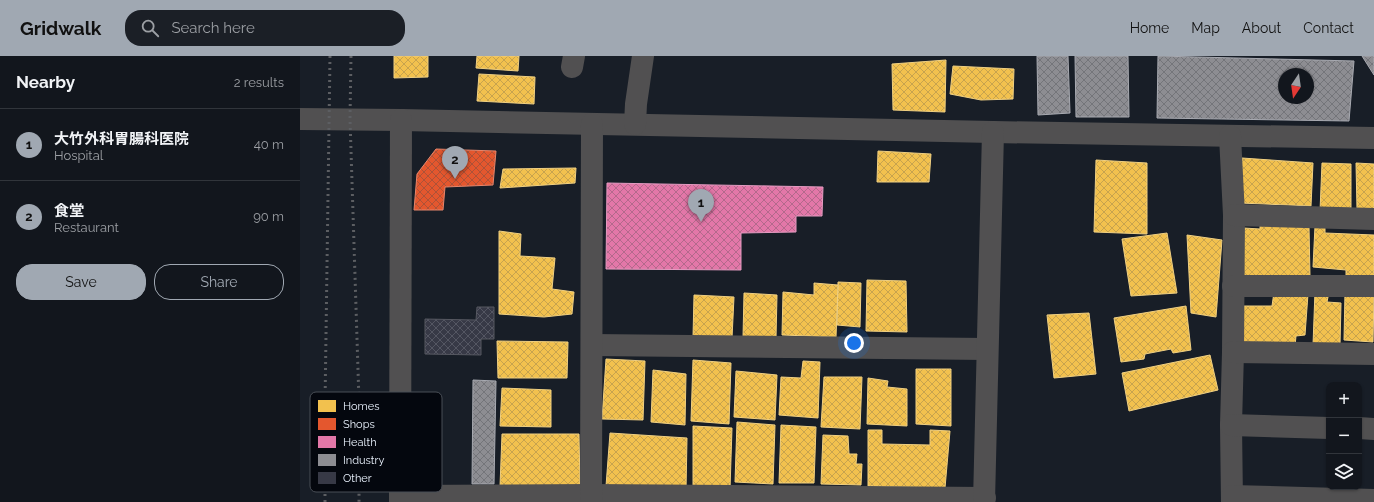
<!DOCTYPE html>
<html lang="en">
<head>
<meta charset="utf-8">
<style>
	body { margin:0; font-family:Raleway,"Noto Sans JP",sans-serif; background:#1b1f26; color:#f1f3f6 }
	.controls { position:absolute; right:12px; bottom:12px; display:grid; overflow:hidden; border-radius:8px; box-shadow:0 1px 3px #0004 }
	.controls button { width:36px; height:36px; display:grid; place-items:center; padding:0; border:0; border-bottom:1px solid #31353b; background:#12161d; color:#f1f3f6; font:20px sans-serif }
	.compass { position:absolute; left:978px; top:12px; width:36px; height:36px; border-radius:50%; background:#12161d; box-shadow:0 1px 3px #0004; rotate:193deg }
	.you { position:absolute; left:554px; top:287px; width:14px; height:14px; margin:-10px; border:3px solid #fff; border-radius:50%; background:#1a73e8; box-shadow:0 0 0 6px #1a73e833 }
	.badge { display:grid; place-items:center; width:26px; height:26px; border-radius:50%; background:#a0a8b2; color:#111; font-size:13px; font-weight:700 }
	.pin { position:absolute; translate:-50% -33px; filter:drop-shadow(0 1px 2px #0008) }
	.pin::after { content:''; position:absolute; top:21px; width:14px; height:12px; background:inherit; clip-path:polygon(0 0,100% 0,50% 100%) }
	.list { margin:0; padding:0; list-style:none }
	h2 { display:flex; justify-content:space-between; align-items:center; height:52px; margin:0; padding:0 16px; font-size:17px }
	h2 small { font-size:13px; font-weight:400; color:#9c9fa4 }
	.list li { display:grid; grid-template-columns:26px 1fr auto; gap:12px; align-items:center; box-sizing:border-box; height:72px; padding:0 16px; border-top:1px solid #31353b }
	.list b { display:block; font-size:15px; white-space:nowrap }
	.list p { margin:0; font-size:13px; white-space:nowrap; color:#9c9fa4 }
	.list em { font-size:13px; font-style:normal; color:#9c9fa4 }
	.actions { display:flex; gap:8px; padding:12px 16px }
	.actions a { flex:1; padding:9px 0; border:1px solid #a0a8b2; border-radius:16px; text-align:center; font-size:14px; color:#a0a8b2 }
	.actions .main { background:#a0a8b2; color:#111 }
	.icon { flex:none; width:22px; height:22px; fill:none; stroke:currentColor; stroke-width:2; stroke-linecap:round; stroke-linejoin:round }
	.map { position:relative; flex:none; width:1074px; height:446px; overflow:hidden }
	header { display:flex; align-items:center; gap:24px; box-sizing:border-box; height:56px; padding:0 20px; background:#a0a8b2; color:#111 }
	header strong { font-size:19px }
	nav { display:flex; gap:22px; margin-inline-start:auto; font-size:14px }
	.search { width:280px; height:36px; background:#1b1f26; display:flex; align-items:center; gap:10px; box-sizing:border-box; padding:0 14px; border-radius:16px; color:#9c9fa4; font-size:15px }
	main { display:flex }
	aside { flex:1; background:#12161d }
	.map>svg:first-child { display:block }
	.homes { fill:url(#homes-cross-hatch); stroke:#f0d082 }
	.shops { fill:url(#shops-cross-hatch); stroke:#e6866c }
	.health { fill:url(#health-cross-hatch); stroke:#e59cc2 }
	.industry { fill:url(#industry-cross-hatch); stroke:#a9abb2; fill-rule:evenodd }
	.building { fill:url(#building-cross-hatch); stroke:#565861 }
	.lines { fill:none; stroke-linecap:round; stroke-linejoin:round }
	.minor { stroke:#515051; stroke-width:22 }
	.rail { stroke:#5c5e62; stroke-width:3; stroke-dasharray:2 4; stroke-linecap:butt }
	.key { fill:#04070e; stroke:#494e56; stroke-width:1 }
	.key-label { font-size:11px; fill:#eaf2fd }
</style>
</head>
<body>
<header>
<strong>Gridwalk</strong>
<div class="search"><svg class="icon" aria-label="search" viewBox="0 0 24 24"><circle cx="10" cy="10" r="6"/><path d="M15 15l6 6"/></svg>Search here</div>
<nav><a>Home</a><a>Map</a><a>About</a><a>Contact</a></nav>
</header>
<main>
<aside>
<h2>Nearby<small>2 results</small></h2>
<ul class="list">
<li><span class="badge">1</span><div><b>大竹外科胃腸科医院</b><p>Hospital</p></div><em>40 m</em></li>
<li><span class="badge">2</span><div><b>食堂</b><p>Restaurant</p></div><em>90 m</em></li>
</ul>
<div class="actions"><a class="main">Save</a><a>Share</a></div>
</aside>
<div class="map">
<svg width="1074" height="446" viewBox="0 0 1074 446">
	<defs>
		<pattern id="homes-cross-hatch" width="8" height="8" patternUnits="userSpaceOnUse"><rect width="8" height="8" fill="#f2c14e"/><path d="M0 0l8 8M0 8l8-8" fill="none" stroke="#c7a34e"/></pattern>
		<pattern id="shops-cross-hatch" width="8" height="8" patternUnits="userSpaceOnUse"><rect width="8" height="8" fill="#e4572e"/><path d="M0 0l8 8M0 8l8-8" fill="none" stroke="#ad5238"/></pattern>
		<pattern id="health-cross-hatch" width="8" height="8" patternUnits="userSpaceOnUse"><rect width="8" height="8" fill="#e377a8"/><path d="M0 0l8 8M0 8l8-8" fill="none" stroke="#b4698c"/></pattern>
		<pattern id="industry-cross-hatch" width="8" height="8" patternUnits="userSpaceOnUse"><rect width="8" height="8" fill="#8d8d92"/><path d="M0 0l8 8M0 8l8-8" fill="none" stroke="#74757a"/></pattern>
		<pattern id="building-cross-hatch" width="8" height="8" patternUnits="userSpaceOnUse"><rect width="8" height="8" fill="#373946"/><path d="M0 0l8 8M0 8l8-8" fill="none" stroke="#545662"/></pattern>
	</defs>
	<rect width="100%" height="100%" fill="#181e27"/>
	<!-- homes -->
	<g class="homes">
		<path d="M94,0h34v21l-34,1z"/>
		<path d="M177,0h42l-1,15 -42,-3z"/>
		<path d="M646,4l-1,52 -52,-2 -1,-46z"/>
		<path d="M653,10l61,3 -1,30 -32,1 -31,-6z"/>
		<path d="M179,18l56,3 -1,27 -57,-3z"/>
		<path d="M578,95l53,3 -2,28h-52z"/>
		<path d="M942,102l71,5 -2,43 -71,-3z"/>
		<path d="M796,104l51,3v71l-53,-2z"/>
		<path d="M1022,107l29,1v47h-31z"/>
		<path d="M1056,107l18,1v45h-17z"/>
		<path d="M276,112l-1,15 -75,5 3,-19z"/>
		<path d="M960,163l49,7 1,51h-68l2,-49 16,1z"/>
		<path d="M1015,170l10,2v5l49,2v44l-28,-1v-8l-33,-3z"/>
		<path d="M199,175l22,3 -1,22 35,2 -3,31 22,3 -2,22 -28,3 -45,-3z"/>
		<path d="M867,177l10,60 -46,3 -9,-57z"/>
		<path d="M887,179l35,5 -6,77 -25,-4z"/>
		<path d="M567,224l39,1 1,51 -41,-1z"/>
		<path d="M538,226l23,1 -1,44 -23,-2z"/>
		<path d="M514,227l24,2 -2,52 -54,-2 1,-43 31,3z"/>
		<path d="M1015,235l14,1 -2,10 14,1 -1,42h-27z"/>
		<path d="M974,236l34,2 -3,41 -9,1 -1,10h-56l5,-40h28z"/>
		<path d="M1045,236h29l-1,50 -29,-2z"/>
		<path d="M444,237l33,2 -1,43 -33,-1z"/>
		<path d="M394,239l40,2 -2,41 -39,-1z"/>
		<path d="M886,250l5,44 -18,3 -2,-4 -26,5 -1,5 -23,3 -7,-44z"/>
		<path d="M789,257l7,61 -42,4 -7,-63z"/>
		<path d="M197,285l71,1 -1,36h-69z"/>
		<path d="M910,299l8,35 -89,21 -7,-38z"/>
		<path d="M306,303l39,2 -2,59 -41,-1z"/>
		<path d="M393,304l38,3 -2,61 -38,-3z"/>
		<path d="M503,305l17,1 -2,56 -39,-3 2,-38 20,1z"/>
		<path d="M616,313h35v57l-35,-2z"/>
		<path d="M353,314l33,4 -1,51 -34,-3z"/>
		<path d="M436,315l41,4 -2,45 -41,-3z"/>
		<path d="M524,321h38l-2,52 -39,-2z"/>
		<path d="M568,322l20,3 -1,6 20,2v37l-40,-2z"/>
		<path d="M202,332l49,2v37l-51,-1z"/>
		<path d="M437,366l38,3 -2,59 -38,-2z"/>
		<path d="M481,369l35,2 -2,56h-35z"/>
		<path d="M393,370l39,2 -2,61 -37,-1z"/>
		<path d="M568,374h14v14l48,1v-15l20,1 -5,57 -77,-2z"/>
		<path d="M310,377l77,5 -1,52 -80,-4z"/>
		<path d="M202,378h77l1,53 -80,-1z"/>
		<path d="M523,379l25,1 1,18h8l-1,10h6l-1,21 -40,-1z"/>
	</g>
	<!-- shops -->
	<path class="shops" d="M136,93l60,2 -3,34 -48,2 -2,23h-29l3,-36z"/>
	<!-- health -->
	<path class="health" d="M307,127l216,4 -1,29h-26v16l-55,1v37l-135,-1z"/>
	<!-- industry -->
	<g class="industry">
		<path d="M737,0h31l2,57 -32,2z"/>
		<path d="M775,0h53l1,61h-53z"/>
		<path d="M858,0l196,5 -5,60 -192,-3zM984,18h24v24h-24z"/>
		<path d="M1062,0h12v19z"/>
		<path d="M173,324l23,1 -2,103h-22z"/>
	</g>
	<!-- building -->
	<path class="building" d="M177,251h17v32h-13v16l-56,-1v-35l51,1z"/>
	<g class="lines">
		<!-- minor -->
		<g class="minor">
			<path d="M272,11l2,-11"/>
			<path d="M0,63l101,1 592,12 381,6"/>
			<path d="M335,68l1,-20 7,-48"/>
			<path d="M930,80l4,79 -1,137 -2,73 1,77"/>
			<path d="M934,159l140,4"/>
			<path d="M933,230h141"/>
			<path d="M292,289l395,4"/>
			<path d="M933,296l141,2"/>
			<path d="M931,369l98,3"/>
			<path d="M1059,372l15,1"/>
			<path d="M100,440l192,-1 393,3"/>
			<path d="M932,440l142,4"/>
			<path d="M100,446l1,-382"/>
			<path d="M291,446l1,-378"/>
			<path d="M684,446l9,-370"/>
		</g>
		<!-- rail -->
		<g class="rail">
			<path d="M51,0l-1,63 9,282v101"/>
			<path d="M25,446v-97l5,-349"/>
		</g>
	</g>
	<!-- legend -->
	<rect x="10" y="336" width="132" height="100" rx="6" class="key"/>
	<rect x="18" y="344" width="18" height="12" fill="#f2c14e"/>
	<rect x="18" y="362" width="18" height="12" fill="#e4572e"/>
	<rect x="18" y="380" width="18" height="12" fill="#e377a8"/>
	<rect x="18" y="398" width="18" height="12" fill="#8d8d92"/>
	<rect x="18" y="416" width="18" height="12" fill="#373946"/>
	<g class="key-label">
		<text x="43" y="354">Homes</text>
		<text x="43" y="372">Shops</text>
		<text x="43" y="390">Health</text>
		<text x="43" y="408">Industry</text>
		<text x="43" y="426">Other</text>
	</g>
</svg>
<div class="controls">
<button>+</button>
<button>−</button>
<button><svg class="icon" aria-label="layers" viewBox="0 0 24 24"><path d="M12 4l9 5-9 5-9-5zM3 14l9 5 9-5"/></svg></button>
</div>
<svg class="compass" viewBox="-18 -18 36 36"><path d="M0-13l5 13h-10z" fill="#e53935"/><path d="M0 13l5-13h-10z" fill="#9c9fa4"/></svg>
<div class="you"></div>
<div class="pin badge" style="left:401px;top:166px">1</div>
<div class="pin badge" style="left:155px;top:123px">2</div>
</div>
</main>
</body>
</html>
